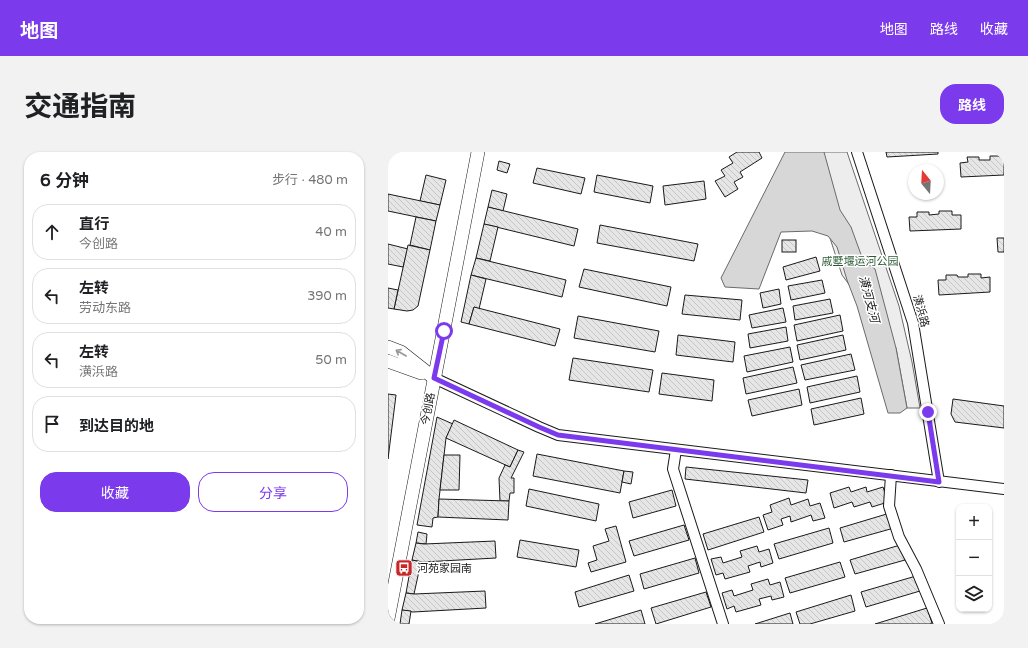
<!DOCTYPE html>
<html lang="zh">
<head>
<meta charset="utf-8">
<style>
	body { margin:0; font-family:"Varela Round","Noto Sans SC",sans-serif; background:#f2f2f2; color:#202124 }
	.controls { position:absolute; right:12px; bottom:12px; display:grid; overflow:hidden; border-radius:8px; box-shadow:0 1px 3px #0004 }
	.controls button { width:36px; height:36px; display:grid; place-items:center; padding:0; border:0; border-bottom:1px solid #e0e0e0; background:#fff; color:#202124; font:20px sans-serif }
	.compass { position:absolute; left:520px; top:12px; width:36px; height:36px; border-radius:50%; background:#fff; box-shadow:0 1px 3px #0004; rotate:342deg }
	.stop { position:absolute; width:12px; height:12px; margin:-9px; border:3px solid #7c3aed; border-radius:50%; background:#fff }
	.stop.end { background:#7c3aed; border-color:#fff; box-shadow:0 1px 4px #0008 }
	.list { margin:0; padding:0; list-style:none }
	h2 { display:flex; justify-content:space-between; align-items:center; height:52px; margin:0; padding:0 16px; font-size:17px }
	h2 small { font-size:13px; font-weight:400; color:#757577 }
	.list li { display:grid; grid-template-columns:26px 1fr auto; gap:12px; align-items:center; box-sizing:border-box; height:56px; margin:0 8px 8px; padding:0 8px; border:1px solid #e0e0e0; border-radius:16px }
	.list b { display:block; font-size:15px; white-space:nowrap }
	.list p { margin:0; font-size:13px; white-space:nowrap; color:#757577 }
	.list em { font-size:13px; font-style:normal; color:#757577 }
	.actions { display:flex; gap:8px; padding:12px 16px }
	.actions a { flex:1; padding:9px 0; border:1px solid #7c3aed; border-radius:16px; text-align:center; font-size:14px; color:#7c3aed }
	.actions .main { background:#7c3aed; color:#fff }
	.icon { flex:none; width:22px; height:22px; fill:none; stroke:currentColor; stroke-width:2; stroke-linecap:round; stroke-linejoin:round }
	.map { position:relative; flex:none; width:616px; height:472px; overflow:hidden; border-radius:16px }
	header { display:flex; align-items:center; gap:24px; box-sizing:border-box; height:56px; padding:0 20px; background:#7c3aed; color:#fff }
	header strong { font-size:19px }
	nav { display:flex; gap:22px; margin-inline-start:auto; font-size:14px }
	.intro { display:flex; align-items:center; justify-content:space-between; box-sizing:border-box; height:96px; padding:0 24px }
	h1 { margin:0; font-size:28px }
	.button { padding:10px 18px; border-radius:16px; background:#7c3aed; color:#fff; font-size:14px; font-weight:700 }
	main { display:flex; gap:24px; padding:0 24px }
	aside { flex:1; background:#fff; border-radius:16px; box-shadow:0 1px 3px #0004 }
	.map>svg:first-child { display:block }
	.built { fill:#ededed; stroke:#6a6a6a }
	.water { fill:#d7d7d7; stroke:#6a6a6a }
	.building { fill:url(#building-back-hatch); stroke:#1a1a1a }
	.lines { fill:none; stroke-linecap:round; stroke-linejoin:round }
	.minor-casing { stroke:#1a1a1a; stroke-width:12 }
	.major-casing { stroke:#1a1a1a; stroke-width:14 }
	.minor { stroke:#fff; stroke-width:10 }
	.major { stroke:#fff; stroke-width:13 }
	.oneway { stroke:#989898 }
	.route { stroke:#7c3aed; stroke-width:5 }
	.labels { text-anchor:middle; dominant-baseline:central; stroke-width:3; stroke-linejoin:round; paint-order:stroke }
	.park-label { font-size:11px; fill:#2b5a34; stroke:#fff }
	.street-label { font-size:11px; fill:#1a1a1a; stroke:#fff }
	.poi-label { font-size:11px; fill:#1a1a1a; stroke:#fff; text-anchor:start }
	.water-label { font-size:12px; font-style:italic; fill:#1a1a1a; stroke:#fff }
</style>
</head>
<body>
<header>
<strong>地图</strong>
<nav><a>地图</a><a>路线</a><a>收藏</a></nav>
</header>
<div class="intro"><h1>交通指南</h1><a class="button">路线</a></div>
<main>
<aside>
<h2>6 分钟<small>步行 · 480 m</small></h2>
<ul class="list">
<li><svg class="icon" aria-label="ahead" viewBox="0 0 24 24"><path d="M12 20V5M6 11l6-6 6 6"/></svg><div><b>直行</b><p>今创路</p></div><em>40 m</em></li>
<li><svg class="icon" aria-label="left" viewBox="0 0 24 24"><path d="M17 20v-9H6M10 6l-5 5 5 5"/></svg><div><b>左转</b><p>劳动东路</p></div><em>390 m</em></li>
<li><svg class="icon" aria-label="left" viewBox="0 0 24 24"><path d="M17 20v-9H6M10 6l-5 5 5 5"/></svg><div><b>左转</b><p>潢浜路</p></div><em>50 m</em></li>
<li><svg class="icon" aria-label="arrive" viewBox="0 0 24 24"><path d="M6 21V4h12l-3 4 3 4H6"/></svg><div><b>到达目的地</b></div></li>
</ul>
<div class="actions"><a class="main">收藏</a><a>分享</a></div>
</aside>
<div class="map">
<svg width="616" height="472" viewBox="0 0 616 472">
	<defs>
		<pattern id="building-back-hatch" width="6" height="6" patternUnits="userSpaceOnUse"><rect width="6" height="6" fill="#e6e6e6"/><path d="M-1 5l2 2M0 0l6 6M5-1l2 2" fill="none" stroke="#c5c5c5"/></pattern>
	</defs>
	<rect width="100%" height="100%" fill="#fff"/>
	<!-- built -->
	<path class="built" d="M414,0h45l52,154 13,56 8,46h-13l-11,-60 -54,-73z"/>
	<!-- water -->
	<path class="water" d="M397,0h39l16,58 11,17 12,33 12,9 21,79 11,60 -7,5h-12l-31,-107 -10,-26 -10,-33 -9,-11 -16,-5 -31,1 -22,57 -34,-2 -4,-9z"/>
	<!-- building -->
	<g class="building">
		<path d="M349,0h22l3,6 -22,14 3,5 -9,5 4,7 -13,8 -10,-16 10,-5 -4,-6 12,-7 -4,-6z"/>
		<path d="M498,0h52v2l-51,3z"/>
		<path d="M602,4h12l1,4h1v15l-43,2 -1,-14 8,-1 -1,-5h12v3h11z"/>
		<path d="M111,9l11,3 -3,9 -10,-3z"/>
		<path d="M149,16l48,10 -4,16 -48,-11z"/>
		<path d="M38,23l20,5 -6,25 -20,-4z"/>
		<path d="M209,23l56,11 -3,17 -56,-11z"/>
		<path d="M316,29l2,18 -41,6 -2,-19z"/>
		<path d="M104,38l15,4 -4,17 -15,-4z"/>
		<path d="M0,42l52,11 -4,16 -48,-10z"/>
		<path d="M100,55l90,22 -4,17 -90,-22z"/>
		<path d="M551,59h13v4h9v14l-51,2 -1,-14h8v-5h12v3l10,-1z"/>
		<path d="M28,65l20,4 -6,29 -20,-5z"/>
		<path d="M96,72l14,3 -8,34 -14,-3z"/>
		<path d="M212,73l98,19 -4,17 -97,-18z"/>
		<path d="M609,86h7v14h-6z"/>
		<rect x="394" y="88" width="14" height="12"/>
		<path d="M0,92l20,5 -5,18 -15,-3z"/>
		<path d="M20,93l22,5 -12,56 -5,4 -6,1 -13,-2z"/>
		<path d="M428,105l4,14 -34,9 -3,-13z"/>
		<path d="M88,106l90,22 -4,17 -91,-22z"/>
		<path d="M196,117l87,18 -4,19 -88,-19z"/>
		<path d="M580,122h13v4l9,-1v15l-51,3 -1,-15h8v-5h11l1,2h10z"/>
		<path d="M83,123l15,4 -7,30 -5,-2 -5,17 -8,-2z"/>
		<path d="M434,128l3,13 -34,7 -3,-14z"/>
		<path d="M0,136l10,2 -4,19 -6,-1z"/>
		<path d="M391,137l2,15 -18,4 -3,-15z"/>
		<path d="M297,143l57,5 -2,20 -58,-6z"/>
		<path d="M442,147l3,14 -38,7 -2,-14z"/>
		<path d="M86,155l86,22 -5,17 -86,-22z"/>
		<path d="M395,156l3,14 -34,6 -3,-13z"/>
		<path d="M452,163l3,16 -46,10 -3,-16z"/>
		<path d="M190,164l81,15 -4,21 -81,-14z"/>
		<path d="M398,175l2,14 -38,7 -2,-14z"/>
		<path d="M290,183l57,7 -2,20 -57,-7z"/>
		<path d="M455,183l3,15 -46,10 -3,-15z"/>
		<path d="M402,195l3,15 -46,10 -3,-16z"/>
		<path d="M463,202l4,16 -50,10 -4,-15z"/>
		<path d="M185,206l80,12 -4,22 -80,-12z"/>
		<path d="M405,215l4,16 -51,11 -3,-16z"/>
		<path d="M274,221l52,7 -2,21 -53,-7z"/>
		<path d="M469,224l3,16 -50,11 -3,-16z"/>
		<path d="M411,237l3,16 -50,11 -4,-16z"/>
		<path d="M0,242l8,1 -8,64z"/>
		<path d="M473,246l3,16 -50,11 -3,-16z"/>
		<path d="M565,247l51,7v22l-49,-6 -4,-8z"/>
		<path d="M49,265l16,7 -7,14 -7,61 -1,18 -5,1 -1,9 -15,-2z"/>
		<path d="M66,268l64,30 -8,17 -64,-29z"/>
		<path d="M130,298l6,2 -13,26h3v15h-4l-1,8h-9l-1,-23 6,-13 5,2z"/>
		<path d="M149,302l87,17 -4,22 -87,-17z"/>
		<path d="M56,303h16l-1,35h-19z"/>
		<path d="M298,315l122,13 -2,13 -121,-14z"/>
		<path d="M236,319l9,1 -2,12 -9,-2z"/>
		<path d="M461,335l2,5 15,-5 1,5 16,-5 5,15 -16,5 -2,-5 -16,5 -2,-5 -18,6 -4,-15z"/>
		<path d="M141,337l70,15 -3,17 -70,-15z"/>
		<path d="M284,338l4,16 -43,12 -4,-16z"/>
		<path d="M401,346l2,7 17,-6 2,7 10,-3 5,15 -12,3 -2,-6 -20,7 -1,-6 -9,3 2,6 -15,5 -5,-15 9,-3 -2,-7z"/>
		<path d="M51,347l70,2 -1,19 -70,-3z"/>
		<path d="M502,361l4,15 -50,14 -4,-14z"/>
		<path d="M371,365l5,15 -56,18 -5,-16z"/>
		<path d="M296,373l5,15 -55,16 -5,-15z"/>
		<path d="M228,374l10,36 -35,10 -3,-9 9,-3 -4,-14 16,-5 -4,-12z"/>
		<path d="M441,376l4,15 -54,16 -5,-15z"/>
		<path d="M30,380l9,2 -1,10 -10,-1z"/>
		<path d="M132,388l59,10 -3,17 -59,-10z"/>
		<path d="M107,389l1,17 -73,4 -11,-2 4,-17 8,1z"/>
		<path d="M512,393l5,15 -50,14 -5,-14z"/>
		<path d="M369,394l2,6 10,-3 4,14 -12,4 -1,-5 -12,4 2,6 -25,7 -2,-6 -7,2 -5,-16 10,-2 2,6 19,-6 -2,-6z"/>
		<path d="M307,406l4,15 -55,16 -4,-15z"/>
		<path d="M24,408l9,2 -7,32 -8,-1z"/>
		<path d="M452,410l5,15 -55,16 -5,-15z"/>
		<path d="M241,423l5,16 -55,16 -4,-15z"/>
		<path d="M528,424l4,15 -54,16 -5,-15z"/>
		<path d="M380,427l2,6 10,-3 4,15 -12,3 -1,-4 -12,3 2,6 -25,7 -2,-6 -7,3 -5,-16 10,-3 2,6 19,-6 -2,-6z"/>
		<path d="M97,439l1,17 -73,4 -11,-2 4,-17 8,1z"/>
		<path d="M318,440l5,15 -55,17 -5,-16z"/>
		<path d="M463,443l4,16 -45,13h-10l-4,-12z"/>
		<path d="M539,456l5,15 -2,1h-55z"/>
		<path d="M14,458l9,1 -2,13h-9z"/>
		<path d="M253,458l4,14h-50z"/>
		<path d="M402,461l3,11h-38z"/>
	</g>
	<g class="lines">
		<defs>
			<g id="minor">
				<path d="M469,0l56,171 26,159"/>
				<path d="M46,226l105,49 19,8 446,54"/>
				<path d="M288,298l-3,19 50,155"/>
				<path d="M503,323l-2,31 10,31 17,32 23,55"/>
			</g>
			<g id="major">
				<path d="M0,195l13,5 33,26"/>
				<path d="M0,209l33,12"/>
				<path d="M0,467l90,-467"/>
			</g>
		</defs>
		<!-- minor casing -->
		<use href="#minor" class="minor-casing"/>
		<!-- major casing -->
		<use href="#major" class="major-casing"/>
		<!-- minor -->
		<use href="#minor" class="minor"/>
		<!-- major -->
		<use href="#major" class="major"/>
	</g>
	<!-- one-way arrows -->
	<defs><path id="oneway-shaft" d="M-6 0H5M1.5-3L5.5 0L1.5 3" fill="none" stroke-width="1.6" stroke-linecap="round" stroke-linejoin="round"/></defs>
	<use class="oneway" href="#oneway-shaft" transform="translate(13 201) rotate(-150)"/>
	<g class="lines">
		<!-- route -->
		<path class="route" d="M56,179l-10,47 105,49 19,8 381,47 -11,-70"/>
	</g>
	<!-- icons -->
	<defs>
		<symbol id="bus-square" viewBox="-11 -11 22 22"><rect x="-9" y="-9" width="18" height="18" rx="4" fill="#c62828" stroke="#fff"/><path d="M-5-6H5V4H4V6H2V4H-2V6H-4V4H-5ZM-3.5-4V0h7V-4ZM-3.5 1.2v1.5H-2V1.2ZM2 1.2v1.5H3.5V1.2Z" fill="#fff"/></symbol>
	</defs>
	<g fill-rule="evenodd">
		<use href="#bus-square" x="6" y="406" width="20" height="20"/>
	</g>
	<g class="labels">
		<!-- park labels -->
		<g class="park-label">
			<text x="472" y="109">戚墅堰运河公园</text>
		</g>
		<!-- street labels -->
		<g class="street-label">
			<text transform="translate(533 159) rotate(75)">潢浜路</text>
			<text transform="translate(40 257) rotate(-79)">今创路</text>
		</g>
		<!-- poi labels -->
		<g class="poi-label">
			<text x="29" y="416">河苑家园南</text>
		</g>
		<!-- water labels -->
		<g class="water-label">
			<text transform="translate(481 147) rotate(75)">潢河支河</text>
		</g>
	</g>
</svg>
<div class="controls">
<button>+</button>
<button>−</button>
<button><svg class="icon" aria-label="layers" viewBox="0 0 24 24"><path d="M12 4l9 5-9 5-9-5zM3 14l9 5 9-5"/></svg></button>
</div>
<svg class="compass" viewBox="-18 -18 36 36"><path d="M0-13l5 13h-10z" fill="#e53935"/><path d="M0 13l5-13h-10z" fill="#757577"/></svg>
<div class="stop" style="left:56px;top:179px"></div>
<div class="stop end" style="left:540px;top:260px"></div>
</div>
</main>
</body>
</html>
